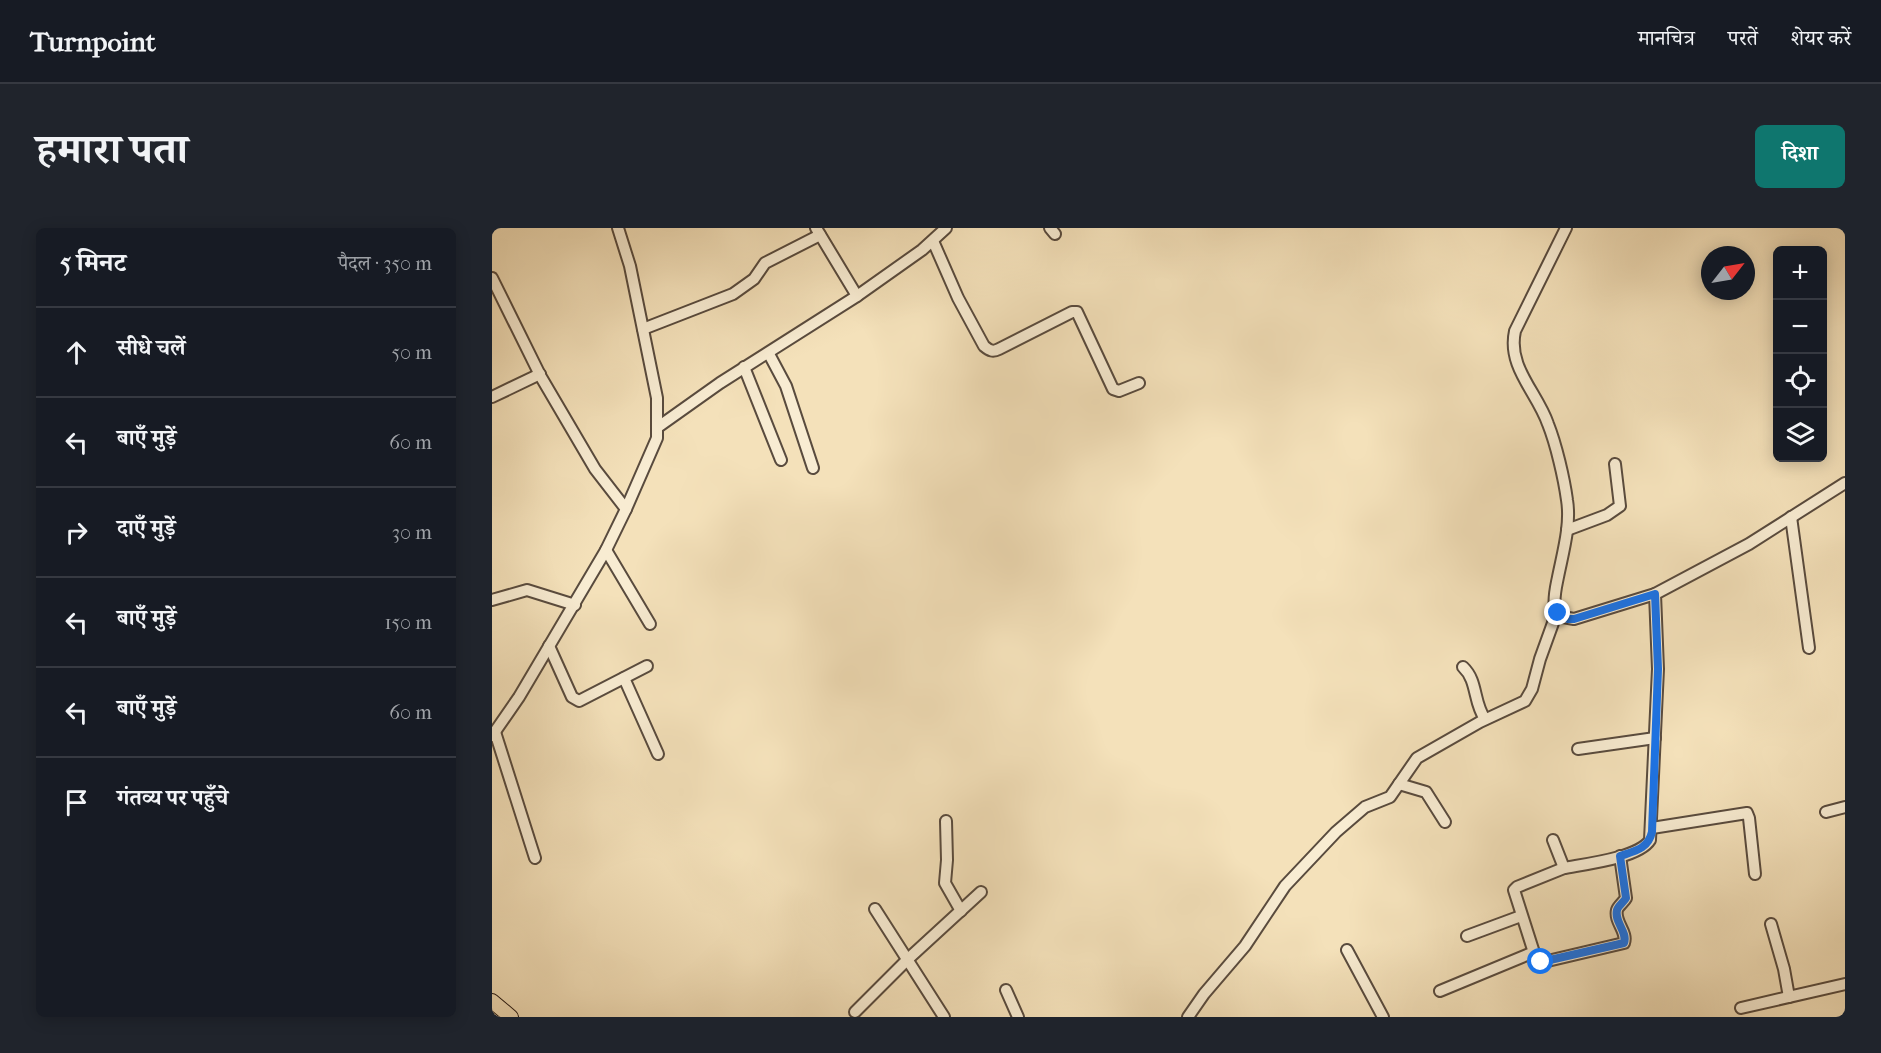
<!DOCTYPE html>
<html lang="hi">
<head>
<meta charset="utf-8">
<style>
	body { margin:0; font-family:"IM FELL French Canon","Noto Serif Devanagari",serif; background:#20242c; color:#f1f3f6 }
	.controls { position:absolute; right:18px; top:18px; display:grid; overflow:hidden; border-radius:9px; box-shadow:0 3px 15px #0003 }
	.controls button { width:54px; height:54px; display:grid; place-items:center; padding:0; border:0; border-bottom:2px solid #363941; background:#171b24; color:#f1f3f6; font:30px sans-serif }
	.compass { position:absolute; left:1209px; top:18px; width:54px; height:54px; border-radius:50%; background:#171b24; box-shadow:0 3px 15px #0003; rotate:59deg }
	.stop { position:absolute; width:18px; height:18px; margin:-14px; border:4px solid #1a73e8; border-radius:50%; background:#fff }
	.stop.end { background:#1a73e8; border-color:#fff; box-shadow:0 2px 6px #0008 }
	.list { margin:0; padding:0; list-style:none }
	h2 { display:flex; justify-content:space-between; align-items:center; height:78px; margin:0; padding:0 24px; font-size:26px }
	h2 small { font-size:20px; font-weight:400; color:#9ea1a6 }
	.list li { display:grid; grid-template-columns:39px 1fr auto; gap:18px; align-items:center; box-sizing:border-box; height:90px; padding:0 24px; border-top:2px solid #363941 }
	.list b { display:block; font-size:22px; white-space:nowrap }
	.list em { font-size:20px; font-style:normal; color:#9ea1a6 }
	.icon { flex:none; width:33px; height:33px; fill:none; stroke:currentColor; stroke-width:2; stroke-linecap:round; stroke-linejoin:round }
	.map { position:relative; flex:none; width:1353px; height:789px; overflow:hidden; border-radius:9px }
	header { display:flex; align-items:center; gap:36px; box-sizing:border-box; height:84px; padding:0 30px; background:#171b24; border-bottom:2px solid #363941 }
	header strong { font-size:28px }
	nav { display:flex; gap:33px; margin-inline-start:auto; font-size:21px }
	.intro { display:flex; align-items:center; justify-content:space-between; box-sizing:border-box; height:144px; padding:0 36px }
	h1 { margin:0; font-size:42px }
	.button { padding:15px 27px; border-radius:9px; background:#0f766e; color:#fff; font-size:21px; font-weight:700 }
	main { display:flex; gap:36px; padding:0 36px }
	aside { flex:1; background:#171b24; border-radius:9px; box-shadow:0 3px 15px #0003 }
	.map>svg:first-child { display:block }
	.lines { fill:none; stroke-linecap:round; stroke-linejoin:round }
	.minor-casing { stroke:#594b3e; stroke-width:14 }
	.major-casing { stroke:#251914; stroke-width:16 }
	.minor { stroke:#f8ecd2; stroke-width:10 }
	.major { stroke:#f4e1ba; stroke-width:14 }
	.route { stroke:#1a73e8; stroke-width:8 }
</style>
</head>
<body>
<header>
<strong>Turnpoint</strong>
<nav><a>मानचित्र</a><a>परतें</a><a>शेयर करें</a></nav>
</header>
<div class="intro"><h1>हमारा पता</h1><a class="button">दिशा</a></div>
<main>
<aside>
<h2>5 मिनट<small>पैदल · 350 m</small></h2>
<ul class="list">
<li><svg class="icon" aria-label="ahead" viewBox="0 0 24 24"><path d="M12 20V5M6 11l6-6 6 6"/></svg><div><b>सीधे चलें</b></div><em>50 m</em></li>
<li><svg class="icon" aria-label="left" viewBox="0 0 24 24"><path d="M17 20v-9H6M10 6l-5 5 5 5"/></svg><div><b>बाएँ मुड़ें</b></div><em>60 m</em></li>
<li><svg class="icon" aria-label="right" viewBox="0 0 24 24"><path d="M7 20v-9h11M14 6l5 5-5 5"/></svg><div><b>दाएँ मुड़ें</b></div><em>30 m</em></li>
<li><svg class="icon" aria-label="left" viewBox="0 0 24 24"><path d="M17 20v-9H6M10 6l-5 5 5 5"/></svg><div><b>बाएँ मुड़ें</b></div><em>150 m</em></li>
<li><svg class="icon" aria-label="left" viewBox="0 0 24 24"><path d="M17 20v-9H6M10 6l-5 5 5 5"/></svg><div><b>बाएँ मुड़ें</b></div><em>60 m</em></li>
<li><svg class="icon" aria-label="arrive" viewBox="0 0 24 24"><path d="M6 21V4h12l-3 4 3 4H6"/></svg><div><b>गंतव्य पर पहुँचे</b></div></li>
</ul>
</aside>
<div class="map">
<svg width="1353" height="789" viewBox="0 0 1353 789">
	<rect width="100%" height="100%" fill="#f4e1ba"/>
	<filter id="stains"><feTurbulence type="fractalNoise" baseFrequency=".00333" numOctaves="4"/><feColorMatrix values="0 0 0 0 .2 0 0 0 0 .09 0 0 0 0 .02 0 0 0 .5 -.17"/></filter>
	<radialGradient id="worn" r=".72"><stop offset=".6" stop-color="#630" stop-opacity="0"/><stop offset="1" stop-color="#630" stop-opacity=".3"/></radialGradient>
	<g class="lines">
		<defs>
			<g id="minor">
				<path d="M324,0l41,68"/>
				<path d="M558,0l5,6"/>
				<path d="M1074,0l-51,103c-8,36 22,61 33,93 8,20 16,54 19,76 4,25 -4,52 -9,77 -2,10 -5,21 -3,32l8,8 11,2 81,-25"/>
				<path d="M441,13l25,57 26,48c6,5 9,6 15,3l73,-37h5l36,77 6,2 20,-8"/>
				<path d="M0,50l49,99 54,92 31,40"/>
				<path d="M151,101l90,-35 21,-15 11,-16 55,-28"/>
				<path d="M277,126l17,32 27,82"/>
				<path d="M252,139l37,93"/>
				<path d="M0,169l48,-23"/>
				<path d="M166,199l62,-44 137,-87 65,-46 24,-22"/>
				<path d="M1299,289l18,131"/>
				<path d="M1075,302l40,-15 13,-9 -5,-42"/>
				<path d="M114,322l44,74"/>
				<path d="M0,372l35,-10 48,15"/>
				<path d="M57,418l23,51 7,4 68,-35"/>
				<path d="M971,439c15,14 10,35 22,52"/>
				<path d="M132,450l34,76"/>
				<path d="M3,504l40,126"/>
				<path d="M0,508l27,-39 87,-147 20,-41 31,-71v-40l-27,-132 -12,-38"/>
				<path d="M1086,521l77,-11"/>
				<path d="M907,556l27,8 19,30"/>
				<path d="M1334,584l19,-5"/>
				<path d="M454,593l1,39 -2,23 16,28"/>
				<path d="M1160,600l95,-15 2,5 6,56"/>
				<path d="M1061,612l11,28c21,-4 75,-10 86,-28l8,-171 -3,-75 94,-50 96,-61"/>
				<path d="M1072,640l-47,19 -3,3 22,69 3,4 85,-20c4,-11 -10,-21 -7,-33 1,-4 7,-8 9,-12l-6,-42"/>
				<path d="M383,681l69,108"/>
				<path d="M1279,696l13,45 5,28"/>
				<path d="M975,708l54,-20"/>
				<path d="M855,722l36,67"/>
				<path d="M514,762l12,27"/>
				<path d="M948,763l94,-39"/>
				<path d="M1249,780l104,-24"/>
				<path d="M363,784l53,-53 73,-67"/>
				<path d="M696,789l16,-23 41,-48 40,-60 51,-54 29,-25 25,-10 27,-39 63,-36 45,-21 7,-12 8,-30 13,-36 2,-14"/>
			</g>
			<path id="major" d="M0,773l19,16"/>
		</defs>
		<!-- minor casing -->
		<use href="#minor" class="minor-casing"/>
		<!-- major casing -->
		<use href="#major" class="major-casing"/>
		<!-- minor -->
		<use href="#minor" class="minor"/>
		<!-- major -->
		<use href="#major" class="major"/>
	</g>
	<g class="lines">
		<!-- route -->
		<path class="route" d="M1049,734l83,-19c4,-11 -10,-21 -7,-33 1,-4 7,-8 9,-12l-6,-42c15,-5 28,-7 32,-24l6,-163 -3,-75 -81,25h-6l-10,-6"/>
	</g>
	<rect width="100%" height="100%" filter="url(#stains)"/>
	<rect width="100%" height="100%" fill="url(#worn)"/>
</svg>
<div class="controls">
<button>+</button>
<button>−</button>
<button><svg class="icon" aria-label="locate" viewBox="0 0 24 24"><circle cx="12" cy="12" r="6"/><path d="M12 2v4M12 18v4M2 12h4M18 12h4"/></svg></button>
<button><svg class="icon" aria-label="layers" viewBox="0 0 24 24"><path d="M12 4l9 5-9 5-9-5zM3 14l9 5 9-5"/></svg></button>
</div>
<svg class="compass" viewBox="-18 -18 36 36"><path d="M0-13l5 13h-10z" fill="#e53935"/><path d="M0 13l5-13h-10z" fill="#9ea1a6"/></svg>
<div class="stop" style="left:1049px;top:734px"></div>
<div class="stop end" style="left:1066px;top:385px"></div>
</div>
</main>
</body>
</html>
